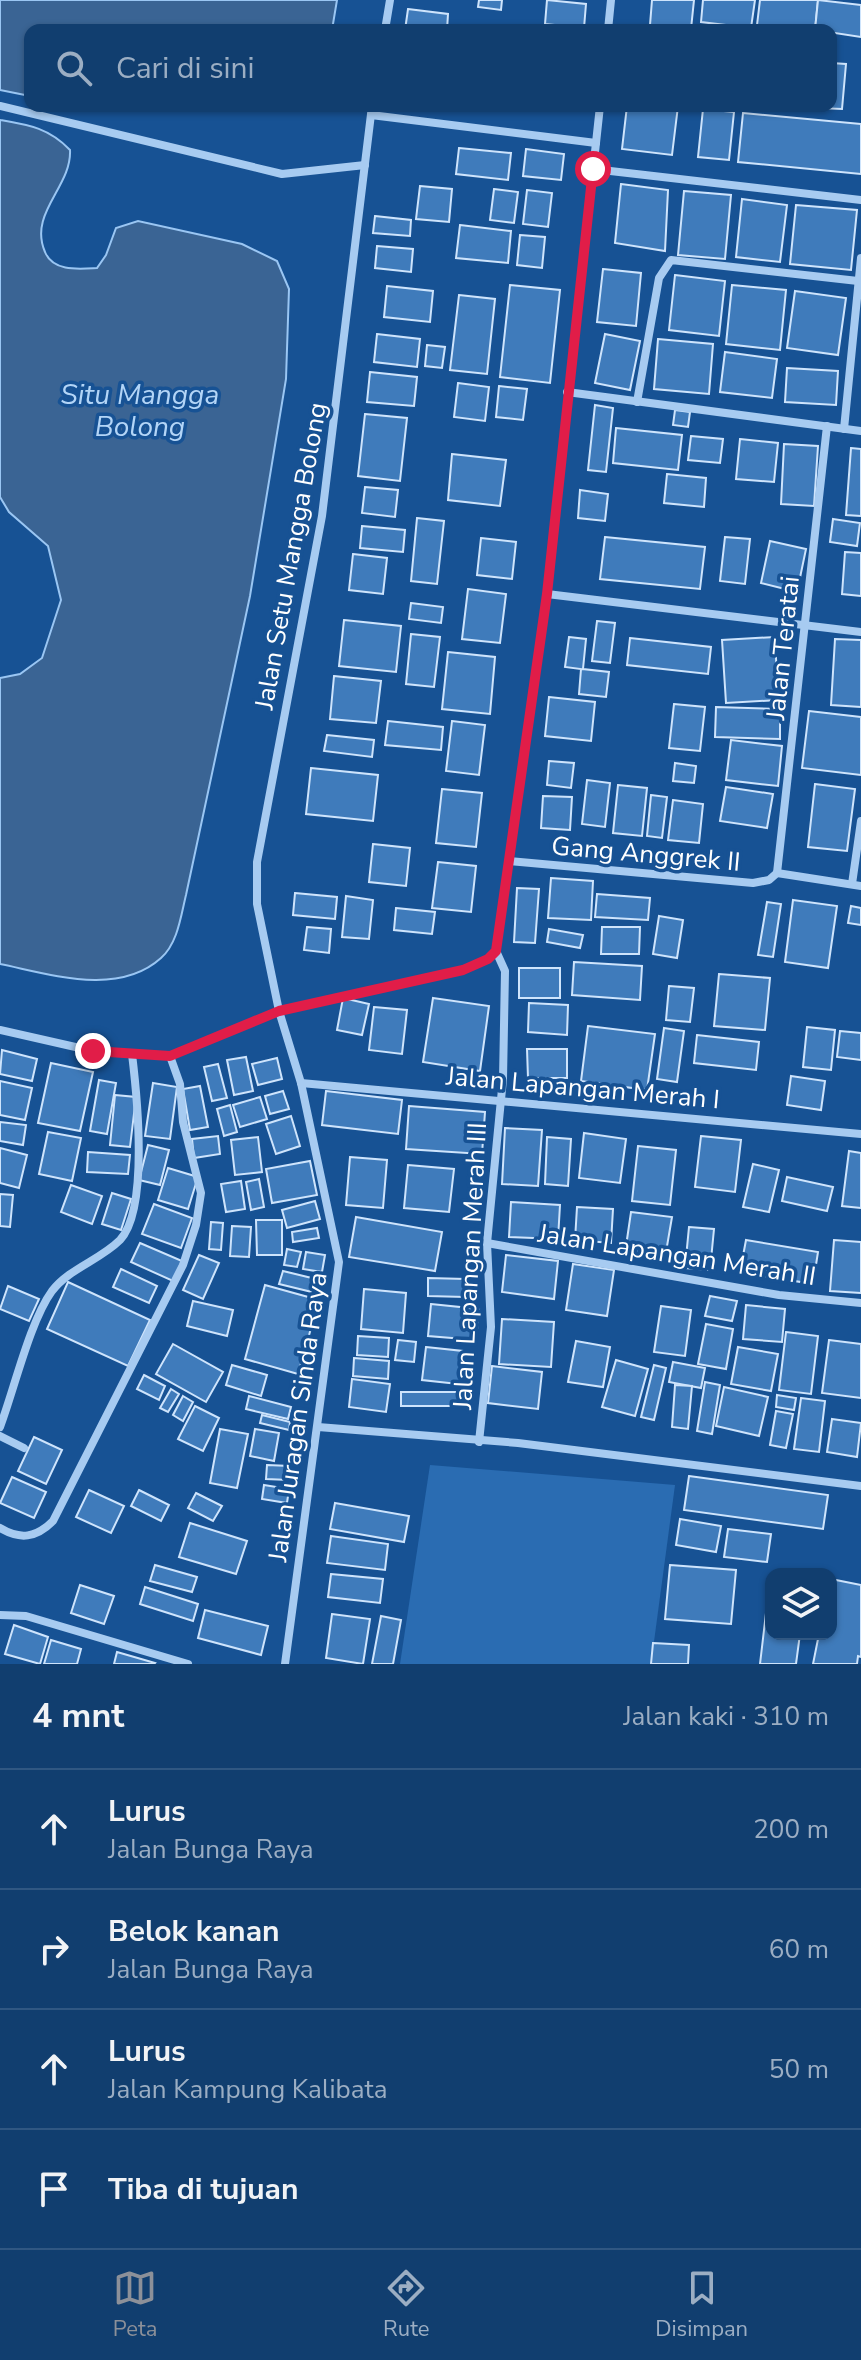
<!DOCTYPE html>
<html lang="id">
<head>
<meta charset="utf-8">
<style>
	body { margin:0; font-family:"Nunito Sans",sans-serif; background:#1a4574; color:#f1f3f6 }
	.controls { position:absolute; right:24px; bottom:24px; display:grid; overflow:hidden; border-radius:16px; box-shadow:0 2px 6px #0004 }
	.controls button { width:72px; height:72px; display:grid; place-items:center; padding:0; border:0; border-bottom:2px solid #305782; background:#113e6f; color:#f1f3f6; font:40px sans-serif }
	.stop { position:absolute; width:24px; height:24px; margin:-18px; border:6px solid #e11d48; border-radius:50%; background:#fff }
	.stop.end { background:#e11d48; border-color:#fff; box-shadow:0 2px 8px #0008 }
	.list { margin:0; padding:0; list-style:none }
	h2 { display:flex; justify-content:space-between; align-items:center; height:104px; margin:0; padding:0 32px; font-size:34px }
	h2 small { font-size:26px; font-weight:400; color:#9caec3 }
	.list li { display:grid; grid-template-columns:52px 1fr auto; gap:24px; align-items:center; box-sizing:border-box; height:120px; padding:0 32px; border-top:2px solid #305782 }
	.list b { display:block; font-size:30px; white-space:nowrap }
	.list p { margin:0; font-size:26px; white-space:nowrap; color:#9caec3 }
	.list em { font-size:26px; font-style:normal; color:#9caec3 }
	.icon { flex:none; width:44px; height:44px; fill:none; stroke:currentColor; stroke-width:2; stroke-linecap:round; stroke-linejoin:round }
	.map { position:relative; flex:none; width:861px; height:1664px; overflow:hidden }
	.search { position:absolute; background:#113e6f; box-shadow:0 2px 6px #0004; left:24px; right:24px; top:24px; height:88px; display:flex; align-items:center; gap:20px; box-sizing:border-box; padding:0 28px; border-radius:16px; color:#9caec3; font-size:30px }
	.sheet { height:584px; background:#113e6f }
	nav { display:flex; justify-content:space-around; align-items:center; box-sizing:border-box; height:112px; border-top:2px solid #305782; background:#113e6f; font-size:22px; color:#9caec3 }
	nav a { display:grid; justify-items:center; gap:4px }
	nav .on { color:#8c9099 }
	.map>svg:first-child { display:block }
	.green { fill:#2a6cb2 }
	.water { fill:#3a6494; stroke:#9ac6f3; stroke-width:2 }
	.building { fill:#3f7bbb; stroke:#cee4fc; stroke-width:2 }
	.lines { fill:none; stroke-linecap:round; stroke-linejoin:round }
	.street { stroke:#a7cbf1; stroke-width:8 }
	.route { stroke:#e11d48; stroke-width:10 }
	.labels { text-anchor:middle; dominant-baseline:central; stroke-width:7; stroke-linejoin:round; paint-order:stroke }
	.street-label { font-size:26px; fill:#fff; stroke:#175294 }
	.water-label { font-size:28px; font-style:italic; fill:#b3d5f7; stroke:#175294 }
</style>
</head>
<body>
<div class="map">
<svg width="861" height="1664" viewBox="0 0 861 1664">
	<rect width="100%" height="100%" fill="#175294"/>
	<!-- green -->
	<path class="green" d="M430,1465l245,20 -24,179h-251z"/>
	<!-- water -->
	<g class="water">
		<path d="M0,0h337l-5,30h-302v66l-30,-6z"/>
		<path d="M0,120c29,5 49,8 70,30 2,37 -42,63 -25,102 8,20 34,17 52,16l9,-13 10,-27 22,-7 104,23 35,17 12,28 -3,90 -36,217 -64,299c-5,20 -8,48 -25,63 -43,39 -111,16 -161,6v-286l20,-4 22,-16 19,-58 -13,-54 -39,-34 -9,-15z"/>
	</g>
	<!-- building -->
	<g class="building">
		<path d="M479,0h23l-1,10 -23,-3z"/>
		<path d="M547,0l39,4 -2,24 -39,-4z"/>
		<path d="M652,0h42l-3,29 -41,-4z"/>
		<path d="M703,0h52l-4,28 -50,-6z"/>
		<path d="M760,0h58l-3,30 -58,-5z"/>
		<path d="M818,0l43,5v32l-46,-7z"/>
		<path d="M408,9l40,5 -1,16h-42z"/>
		<path d="M831,63l15,1 -4,45 -23,-1 12,-2z"/>
		<path d="M627,106h51l-6,49 -50,-6z"/>
		<path d="M703,109l31,3 -5,48 -31,-3z"/>
		<path d="M743,113l118,11v50l-123,-12z"/>
		<path d="M459,148l52,5 -3,27 -52,-6z"/>
		<path d="M526,149l38,5 -3,26 -38,-4z"/>
		<path d="M621,184l47,6 -3,61 -50,-8z"/>
		<path d="M420,186l32,3 -3,33 -33,-3z"/>
		<path d="M494,189l24,3 -4,31 -24,-3z"/>
		<path d="M527,190l25,3 -4,34 -25,-3z"/>
		<path d="M684,191l47,4 -6,64 -47,-4z"/>
		<path d="M742,199l45,6 -7,57 -44,-5z"/>
		<path d="M796,205l61,5 -6,60 -61,-6z"/>
		<path d="M375,216l36,4 -1,16 -37,-3z"/>
		<path d="M460,225l51,6 -3,32 -52,-5z"/>
		<path d="M520,235l25,2 -3,31 -25,-3z"/>
		<path d="M377,246l36,3 -2,23 -36,-4z"/>
		<path d="M603,269l38,4 -5,53 -39,-4z"/>
		<path d="M675,275l50,6 -6,55 -50,-6z"/>
		<path d="M510,285l50,5 -10,93 -50,-6z"/>
		<path d="M732,285l54,5 -6,60 -54,-6z"/>
		<path d="M387,286l46,5 -3,31 -46,-5z"/>
		<path d="M795,291l51,7 -8,57 -51,-7z"/>
		<path d="M459,295l36,4 -8,75 -37,-4z"/>
		<path d="M377,334l43,5 -3,28 -43,-5z"/>
		<path d="M605,334l35,7 -10,49 -35,-7z"/>
		<path d="M658,339l55,5 -4,50 -55,-5z"/>
		<path d="M427,345l18,2 -3,21 -17,-2z"/>
		<path d="M725,352l52,7 -5,39 -52,-6z"/>
		<path d="M787,368l51,3 -2,34 -51,-3z"/>
		<path d="M370,372l47,5 -3,29 -47,-4z"/>
		<path d="M458,383l31,4 -4,34 -31,-4z"/>
		<path d="M499,386l28,3 -4,31 -27,-3z"/>
		<path d="M595,405l18,3 -7,64 -18,-2z"/>
		<path d="M675,410l15,2 -2,15 -15,-2z"/>
		<path d="M365,414l42,4 -7,63 -42,-5z"/>
		<path d="M616,428l66,7 -4,35 -65,-7z"/>
		<path d="M691,436l32,3 -3,24 -32,-3z"/>
		<path d="M740,439l38,4 -4,39 -38,-3z"/>
		<path d="M784,444l34,2 -4,60 -33,-2z"/>
		<path d="M851,448l10,1v67l-15,-1z"/>
		<path d="M452,454l54,6 -6,46 -52,-6z"/>
		<path d="M667,474l39,4 -2,29 -40,-4z"/>
		<path d="M365,487l33,3 -3,27 -33,-4z"/>
		<path d="M580,490l28,4 -3,27 -27,-3z"/>
		<path d="M417,518l27,3 -7,63 -26,-3z"/>
		<path d="M833,519l27,4 -3,23 -27,-4z"/>
		<path d="M362,526l43,4 -2,22 -43,-4z"/>
		<path d="M605,537l100,10 -5,42 -100,-10z"/>
		<path d="M725,537l25,2 -5,45 -25,-3z"/>
		<path d="M481,538l35,4 -4,37 -35,-4z"/>
		<path d="M770,541l36,8 -9,43 -36,-9z"/>
		<path d="M845,552l16,1v43l-19,-2z"/>
		<path d="M353,554l34,4 -4,36 -34,-4z"/>
		<path d="M468,589l38,5 -6,49 -38,-4z"/>
		<path d="M411,603l32,4 -2,16 -32,-4z"/>
		<path d="M344,620l57,6 -5,46 -57,-6z"/>
		<path d="M597,621l18,2 -5,40 -18,-2z"/>
		<path d="M411,634l29,3 -6,50 -28,-3z"/>
		<path d="M569,637l17,2 -3,30 26,3 -3,25 -27,-3 2,-25 -16,-2z"/>
		<path d="M775,637l3,63 -52,3 -4,-63z"/>
		<path d="M630,638l81,9 -3,27 -81,-9z"/>
		<path d="M835,639l26,1v67l-30,-2z"/>
		<path d="M448,652l47,5 -5,57 -48,-5z"/>
		<path d="M334,676l47,5 -5,42 -46,-4z"/>
		<path d="M549,697l46,5 -4,39 -46,-5z"/>
		<path d="M674,704l31,3 -5,44 -31,-3z"/>
		<path d="M716,707l64,2v30l-65,-2z"/>
		<path d="M809,711l52,6v58l-59,-7z"/>
		<path d="M388,721l55,6 -2,23 -56,-5z"/>
		<path d="M452,721l33,4 -6,50 -33,-4z"/>
		<path d="M327,735l47,5 -2,17 -48,-6z"/>
		<path d="M731,740l51,6 -4,40 -52,-6z"/>
		<path d="M549,761l25,2 -3,25 -24,-3z"/>
		<path d="M675,763l21,3 -2,17 -21,-2z"/>
		<path d="M311,768l67,7 -5,46 -67,-7z"/>
		<path d="M587,780l23,3 -5,44 -23,-3z"/>
		<path d="M815,784l40,5 -8,62 -39,-4z"/>
		<path d="M618,785l29,3 -5,48 -29,-3z"/>
		<path d="M726,787l47,7 -6,34 -47,-7z"/>
		<path d="M442,789l40,4 -6,54 -40,-4z"/>
		<path d="M651,795l16,2 -5,41 -15,-2z"/>
		<path d="M543,796l29,1 -2,33 -29,-2z"/>
		<path d="M673,800l30,4 -4,39 -31,-3z"/>
		<path d="M373,844l37,4 -4,38 -37,-4z"/>
		<path d="M438,862l38,4 -5,46 -39,-4z"/>
		<path d="M551,878l42,3 -2,39 -43,-2z"/>
		<path d="M517,888l22,1 -4,54 -21,-1z"/>
		<path d="M295,893l42,4 -2,22 -42,-4z"/>
		<path d="M597,894l53,4 -2,22 -53,-3z"/>
		<path d="M346,896l27,4 -4,39 -27,-2z"/>
		<path d="M793,900l44,6 -9,62 -43,-6z"/>
		<path d="M767,902l14,2 -8,53 -15,-2z"/>
		<path d="M851,906l10,2v17l-13,-2z"/>
		<path d="M396,908l39,4 -3,22 -38,-4z"/>
		<path d="M659,916l24,4 -6,38 -24,-4z"/>
		<path d="M307,927l24,2 -2,24 -25,-3z"/>
		<path d="M602,927h38l-1,27h-38z"/>
		<path d="M549,929l34,6 -3,13 -33,-6z"/>
		<path d="M574,962l68,4 -2,34 -68,-5z"/>
		<rect x="519" y="968" width="41" height="30"/>
		<path d="M719,974l51,4 -5,52 -51,-4z"/>
		<path d="M669,986l25,2 -4,34 -24,-2z"/>
		<path d="M343,998l26,6 -7,31 -25,-5z"/>
		<path d="M433,998l56,8 -9,65 -57,-9z"/>
		<path d="M529,1003l39,2 -1,30 -39,-3z"/>
		<path d="M374,1007l33,3 -5,44 -33,-4z"/>
		<path d="M588,1026l67,8 -8,56 -66,-9z"/>
		<path d="M807,1027l28,3 -4,40 -28,-3z"/>
		<path d="M664,1028l20,3 -7,51 -20,-3z"/>
		<path d="M840,1031l21,2v27l-24,-3z"/>
		<path d="M697,1035l62,7 -3,28 -62,-7z"/>
		<path d="M527,1049h40v29h-39z"/>
		<path d="M2,1050l35,9 -5,22 -32,-7z"/>
		<path d="M246,1057l7,34 -19,4 -7,-35z"/>
		<path d="M277,1058l5,21 -24,6 -6,-21z"/>
		<path d="M51,1063l42,9 -13,59 -42,-8z"/>
		<path d="M218,1064l9,34 -15,3 -8,-34z"/>
		<path d="M791,1076l34,5 -4,29 -34,-5z"/>
		<path d="M99,1080l17,3 -9,51 -17,-3z"/>
		<path d="M0,1081l32,7 -7,32 -25,-5z"/>
		<path d="M153,1083l24,4 -7,52 -25,-3z"/>
		<path d="M200,1086l8,41 -18,3 -7,-41z"/>
		<path d="M283,1091l6,18 -19,5 -5,-18z"/>
		<path d="M326,1091l76,9 -4,34 -76,-9z"/>
		<path d="M115,1095l21,2 -6,50 -20,-2z"/>
		<path d="M260,1097l7,22 -27,8 -7,-22z"/>
		<path d="M230,1105l7,27 -13,4 -7,-27z"/>
		<path d="M409,1106l76,6 -3,42 -76,-5z"/>
		<path d="M291,1116l9,30 -24,8 -10,-30z"/>
		<path d="M0,1122l26,3 -3,20 -23,-4z"/>
		<path d="M505,1128l37,2 -4,56 -36,-2z"/>
		<path d="M48,1132l33,6 -9,43 -33,-7z"/>
		<path d="M584,1133l42,6 -6,44 -41,-5z"/>
		<path d="M218,1136l2,18 -26,4 -2,-19z"/>
		<path d="M701,1136l40,4 -6,52 -40,-5z"/>
		<path d="M258,1137l4,35 -27,3 -4,-35z"/>
		<path d="M547,1137l24,2 -3,47 -23,-2z"/>
		<path d="M148,1145l21,5 -9,35 -21,-5z"/>
		<path d="M638,1146l38,4 -6,55 -38,-4z"/>
		<path d="M0,1148l27,7 -8,33 -19,-5z"/>
		<path d="M849,1151l12,2v55l-19,-2z"/>
		<path d="M88,1152l42,3 -2,19 -41,-2z"/>
		<path d="M350,1157l37,3 -4,48 -37,-3z"/>
		<path d="M310,1161l7,34 -45,8 -6,-34z"/>
		<path d="M753,1164l26,6 -10,42 -26,-5z"/>
		<path d="M408,1165l46,4 -5,43 -45,-4z"/>
		<path d="M168,1168l30,9 -10,32 -30,-9z"/>
		<path d="M787,1177l46,10 -6,24 -45,-10z"/>
		<path d="M259,1179l5,28 -13,3 -5,-28z"/>
		<path d="M241,1181l4,28 -19,3 -5,-28z"/>
		<path d="M71,1185l31,11 -10,28 -31,-12z"/>
		<path d="M112,1193l19,6 -10,31 -19,-6z"/>
		<path d="M0,1194l13,1 -3,32 -10,-1z"/>
		<path d="M315,1201l5,18 -33,9 -5,-18z"/>
		<path d="M511,1202l49,3 -2,34 -49,-2z"/>
		<path d="M154,1204l38,14 -11,30 -39,-14z"/>
		<path d="M577,1207l36,2 -2,34 -36,-3z"/>
		<path d="M631,1212l41,5 -7,41 -40,-5z"/>
		<path d="M356,1217l86,15 -7,39 -86,-14z"/>
		<path d="M256,1220h26v35h-25z"/>
		<path d="M211,1222l12,1 -2,27 -12,-1z"/>
		<path d="M232,1226l19,1 -2,30 -19,-1z"/>
		<path d="M689,1227l25,2 -4,41 -25,-2z"/>
		<path d="M317,1228l2,10 -26,4 -1,-10z"/>
		<path d="M746,1240l72,12 -5,32 -73,-12z"/>
		<path d="M834,1240l27,2v51l-31,-2z"/>
		<path d="M140,1243l42,18 -9,20 -42,-19z"/>
		<path d="M287,1249l14,3 -4,15 -13,-2z"/>
		<path d="M306,1252l19,3 -3,17 -19,-3z"/>
		<path d="M199,1255l20,8 -16,36 -20,-9z"/>
		<path d="M506,1255l52,6 -4,38 -52,-7z"/>
		<path d="M573,1264l41,6 -7,46 -41,-6z"/>
		<path d="M121,1269l36,17 -8,17 -36,-16z"/>
		<path d="M283,1271l37,9 -4,13 -37,-9z"/>
		<path d="M428,1278l38,1 -1,18 -37,-1z"/>
		<path d="M68,1282l82,38 -22,46 -81,-37z"/>
		<path d="M265,1285l54,15 -21,74 -53,-15z"/>
		<path d="M8,1286l31,13 -10,22 -29,-12z"/>
		<path d="M364,1289l42,4 -3,40 -42,-4z"/>
		<path d="M710,1296l27,5 -5,20 -27,-5z"/>
		<path d="M193,1301l40,9 -6,26 -40,-10z"/>
		<path d="M431,1304l48,5 -3,31 -48,-4z"/>
		<path d="M746,1305l39,4 -3,33 -39,-3z"/>
		<path d="M661,1306l30,4 -6,46 -31,-4z"/>
		<path d="M502,1319l52,3 -3,45 -52,-3z"/>
		<path d="M706,1324l27,5 -7,40 -28,-5z"/>
		<path d="M786,1332l32,4 -7,58 -32,-4z"/>
		<path d="M358,1336l31,2 -1,19 -31,-2z"/>
		<path d="M398,1340l18,2 -2,20 -19,-2z"/>
		<path d="M829,1340l32,4v54l-39,-5z"/>
		<path d="M576,1341l34,6 -7,40 -35,-5z"/>
		<path d="M173,1344l50,28 -17,30 -50,-28z"/>
		<path d="M426,1347l46,5 -5,33 -45,-5z"/>
		<path d="M738,1347l40,7 -7,37 -40,-7z"/>
		<path d="M354,1358l35,3 -1,18 -35,-3z"/>
		<path d="M616,1360l32,9 -13,47 -33,-9z"/>
		<path d="M673,1362l32,6 -4,20 -32,-6z"/>
		<path d="M232,1365l35,10 -6,21 -35,-11z"/>
		<path d="M654,1365l12,3 -12,52 -13,-3z"/>
		<path d="M492,1366l50,6 -4,37 -50,-6z"/>
		<path d="M144,1375l21,11 -6,14 -22,-11z"/>
		<path d="M352,1379l38,5 -4,28 -37,-5z"/>
		<path d="M705,1382l15,3 -8,49 -15,-3z"/>
		<path d="M675,1385l17,1 -4,43 -16,-2z"/>
		<path d="M724,1387l44,10 -9,39 -43,-10z"/>
		<path d="M171,1389l8,5 -11,18 -8,-4z"/>
		<rect x="401" y="1392" width="61" height="14"/>
		<path d="M777,1395l19,3 -2,12 -18,-3z"/>
		<path d="M183,1396l10,6 -10,19 -10,-6z"/>
		<path d="M249,1396l42,11 -3,12 -42,-10z"/>
		<path d="M801,1398l24,3 -6,51 -25,-3z"/>
		<path d="M195,1406l24,12 -16,33 -25,-12z"/>
		<path d="M776,1411l17,3 -7,34 -16,-3z"/>
		<path d="M262,1415l28,7 -1,8 -29,-7z"/>
		<path d="M832,1419l29,4 -4,34 -30,-5z"/>
		<path d="M220,1429l28,5 -11,54 -27,-5z"/>
		<path d="M255,1429l24,4 -5,28 -24,-5z"/>
		<path d="M34,1437l28,13 -16,34 -28,-13z"/>
		<path d="M267,1465l23,1 -1,14 -23,-1z"/>
		<path d="M689,1476l139,19 -5,34 -139,-19z"/>
		<path d="M12,1477l34,15 -12,26 -34,-15z"/>
		<path d="M264,1485l25,4 -2,14 -25,-4z"/>
		<path d="M89,1490l35,16 -13,27 -35,-16z"/>
		<path d="M139,1490l30,15 -8,16 -30,-15z"/>
		<path d="M196,1493l26,13 -9,15 -25,-13z"/>
		<path d="M335,1503l74,13 -5,26 -74,-13z"/>
		<path d="M680,1519l41,7 -5,26 -40,-7z"/>
		<path d="M190,1523l57,18 -11,33 -57,-17z"/>
		<path d="M728,1529l43,5 -4,28 -43,-5z"/>
		<path d="M331,1536l57,8 -3,26 -58,-7z"/>
		<path d="M155,1565l42,12 -5,15 -42,-11z"/>
		<path d="M670,1565l66,5 -5,54 -66,-5z"/>
		<path d="M331,1574l52,5 -3,24 -52,-6z"/>
		<path d="M831,1579l30,6v72l-3,-1 -1,8h-44l6,-30h12z"/>
		<path d="M80,1585l34,11 -10,28 -33,-11z"/>
		<path d="M145,1587l53,17 -5,17 -53,-17z"/>
		<path d="M768,1596l3,38h29l-4,30h-36z"/>
		<path d="M205,1610l63,16 -7,29 -63,-17z"/>
		<path d="M332,1614l38,5 -7,45 -37,-6z"/>
		<path d="M381,1616l20,4 -8,44h-21z"/>
		<path d="M14,1625l34,12 -8,27 -35,-10z"/>
		<path d="M51,1640l30,9 -4,15h-33z"/>
		<path d="M653,1643l36,2 -1,19h-37z"/>
		<path d="M117,1652l38,11 -1,1h-40z"/>
	</g>
	<g class="lines">
		<!-- street -->
		<g class="street">
			<path d="M385,30l5,-30"/>
			<path d="M608,30l3,-30"/>
			<path d="M0,106l282,68 83,-9"/>
			<path d="M371,115l225,28"/>
			<path d="M593,169l268,31"/>
			<path d="M567,392l294,39"/>
			<path d="M637,402l22,-124 12,-18 187,21"/>
			<path d="M844,429l17,-171"/>
			<path d="M547,594l314,38"/>
			<path d="M509,861l244,22 16,-3 8,-7"/>
			<path d="M777,873l50,-447"/>
			<path d="M777,873l84,13"/>
			<path d="M852,884l9,-63"/>
			<path d="M0,1030l93,21 77,5 109,-45 184,-41 25,-11 8,-8 51,-357 53,-488"/>
			<path d="M301,1083l560,51"/>
			<path d="M487,1243l292,52 82,8"/>
			<path d="M0,1427c14,-37 30,-106 52,-136 18,-23 48,-31 68,-51 29,-31 17,-145 12,-186"/>
			<path d="M318,1427l200,16 343,43"/>
			<path d="M0,1436l24,12"/>
			<path d="M479,1442l12,-115 -4,-84 16,-164 2,-108 -9,-20"/>
			<path d="M0,1528c20,12 36,10 53,-7l130,-256 13,-40 5,-32 -18,-71 -3,-38 -10,-28"/>
			<path d="M0,1615l26,1 162,48"/>
			<path d="M285,1664l54,-402 -38,-179 -22,-72 -22,-107v-42l65,-346 50,-410"/>
		</g>
	</g>
	<g class="lines">
		<!-- route -->
		<path class="route" d="M93,1051l77,5 109,-45 184,-41 25,-11 8,-8 51,-357 46,-425"/>
	</g>
	<g class="labels">
		<!-- street labels -->
		<g class="street-label">
			<text transform="translate(291 556) rotate(-80)">Jalan Setu Mangga Bolong</text>
			<text transform="translate(783 648) rotate(-84)">Jalan Teratai</text>
			<text transform="translate(646 854) rotate(5)">Gang Anggrek II</text>
			<text transform="translate(583 1088) rotate(5)">Jalan Lapangan Merah I</text>
			<text transform="translate(677 1255) rotate(9)">Jalan Lapangan Merah II</text>
			<text transform="translate(470 1266) rotate(-87)">Jalan Lapangan Merah III</text>
			<text transform="translate(298 1417) rotate(-82)">Jalan Juragan Sinda Raya</text>
		</g>
		<!-- water labels -->
		<g class="water-label">
			<text x="140" y="395">Situ Mangga<tspan x="140" dy="32">Bolong</tspan></text>
		</g>
	</g>
</svg>
<div class="controls">
<button><svg class="icon" aria-label="layers" viewBox="0 0 24 24"><path d="M12 4l9 5-9 5-9-5zM3 14l9 5 9-5"/></svg></button>
</div>
<div class="stop" style="left:593px;top:169px"></div>
<div class="stop end" style="left:93px;top:1051px"></div>
<div class="search"><svg class="icon" aria-label="search" viewBox="0 0 24 24"><circle cx="10" cy="10" r="6"/><path d="M15 15l6 6"/></svg>Cari di sini</div>
</div>
<section class="sheet">
<h2>4 mnt<small>Jalan kaki · 310 m</small></h2>
<ul class="list">
<li><svg class="icon" aria-label="ahead" viewBox="0 0 24 24"><path d="M12 20V5M6 11l6-6 6 6"/></svg><div><b>Lurus</b><p>Jalan Bunga Raya</p></div><em>200 m</em></li>
<li><svg class="icon" aria-label="right" viewBox="0 0 24 24"><path d="M7 20v-9h11M14 6l5 5-5 5"/></svg><div><b>Belok kanan</b><p>Jalan Bunga Raya</p></div><em>60 m</em></li>
<li><svg class="icon" aria-label="ahead" viewBox="0 0 24 24"><path d="M12 20V5M6 11l6-6 6 6"/></svg><div><b>Lurus</b><p>Jalan Kampung Kalibata</p></div><em>50 m</em></li>
<li><svg class="icon" aria-label="arrive" viewBox="0 0 24 24"><path d="M6 21V4h12l-3 4 3 4H6"/></svg><div><b>Tiba di tujuan</b></div></li>
</ul>
</section>
<nav>
<a class="on"><svg class="icon" aria-label="map" viewBox="0 0 24 24"><path d="M3 6l6-2 6 2 6-2v14l-6 2-6-2-6 2zM9 4v14M15 6v14"/></svg>Peta</a>
<a><svg class="icon" aria-label="directions" viewBox="0 0 24 24"><path d="M12 3l9 9-9 9-9-9zM9 14v-3h6M13 9l2 2-2 2"/></svg>Rute</a>
<a><svg class="icon" aria-label="saved" viewBox="0 0 24 24"><path d="M7 4h10v16l-5-4-5 4z"/></svg>Disimpan</a>
</nav>
</body>
</html>
